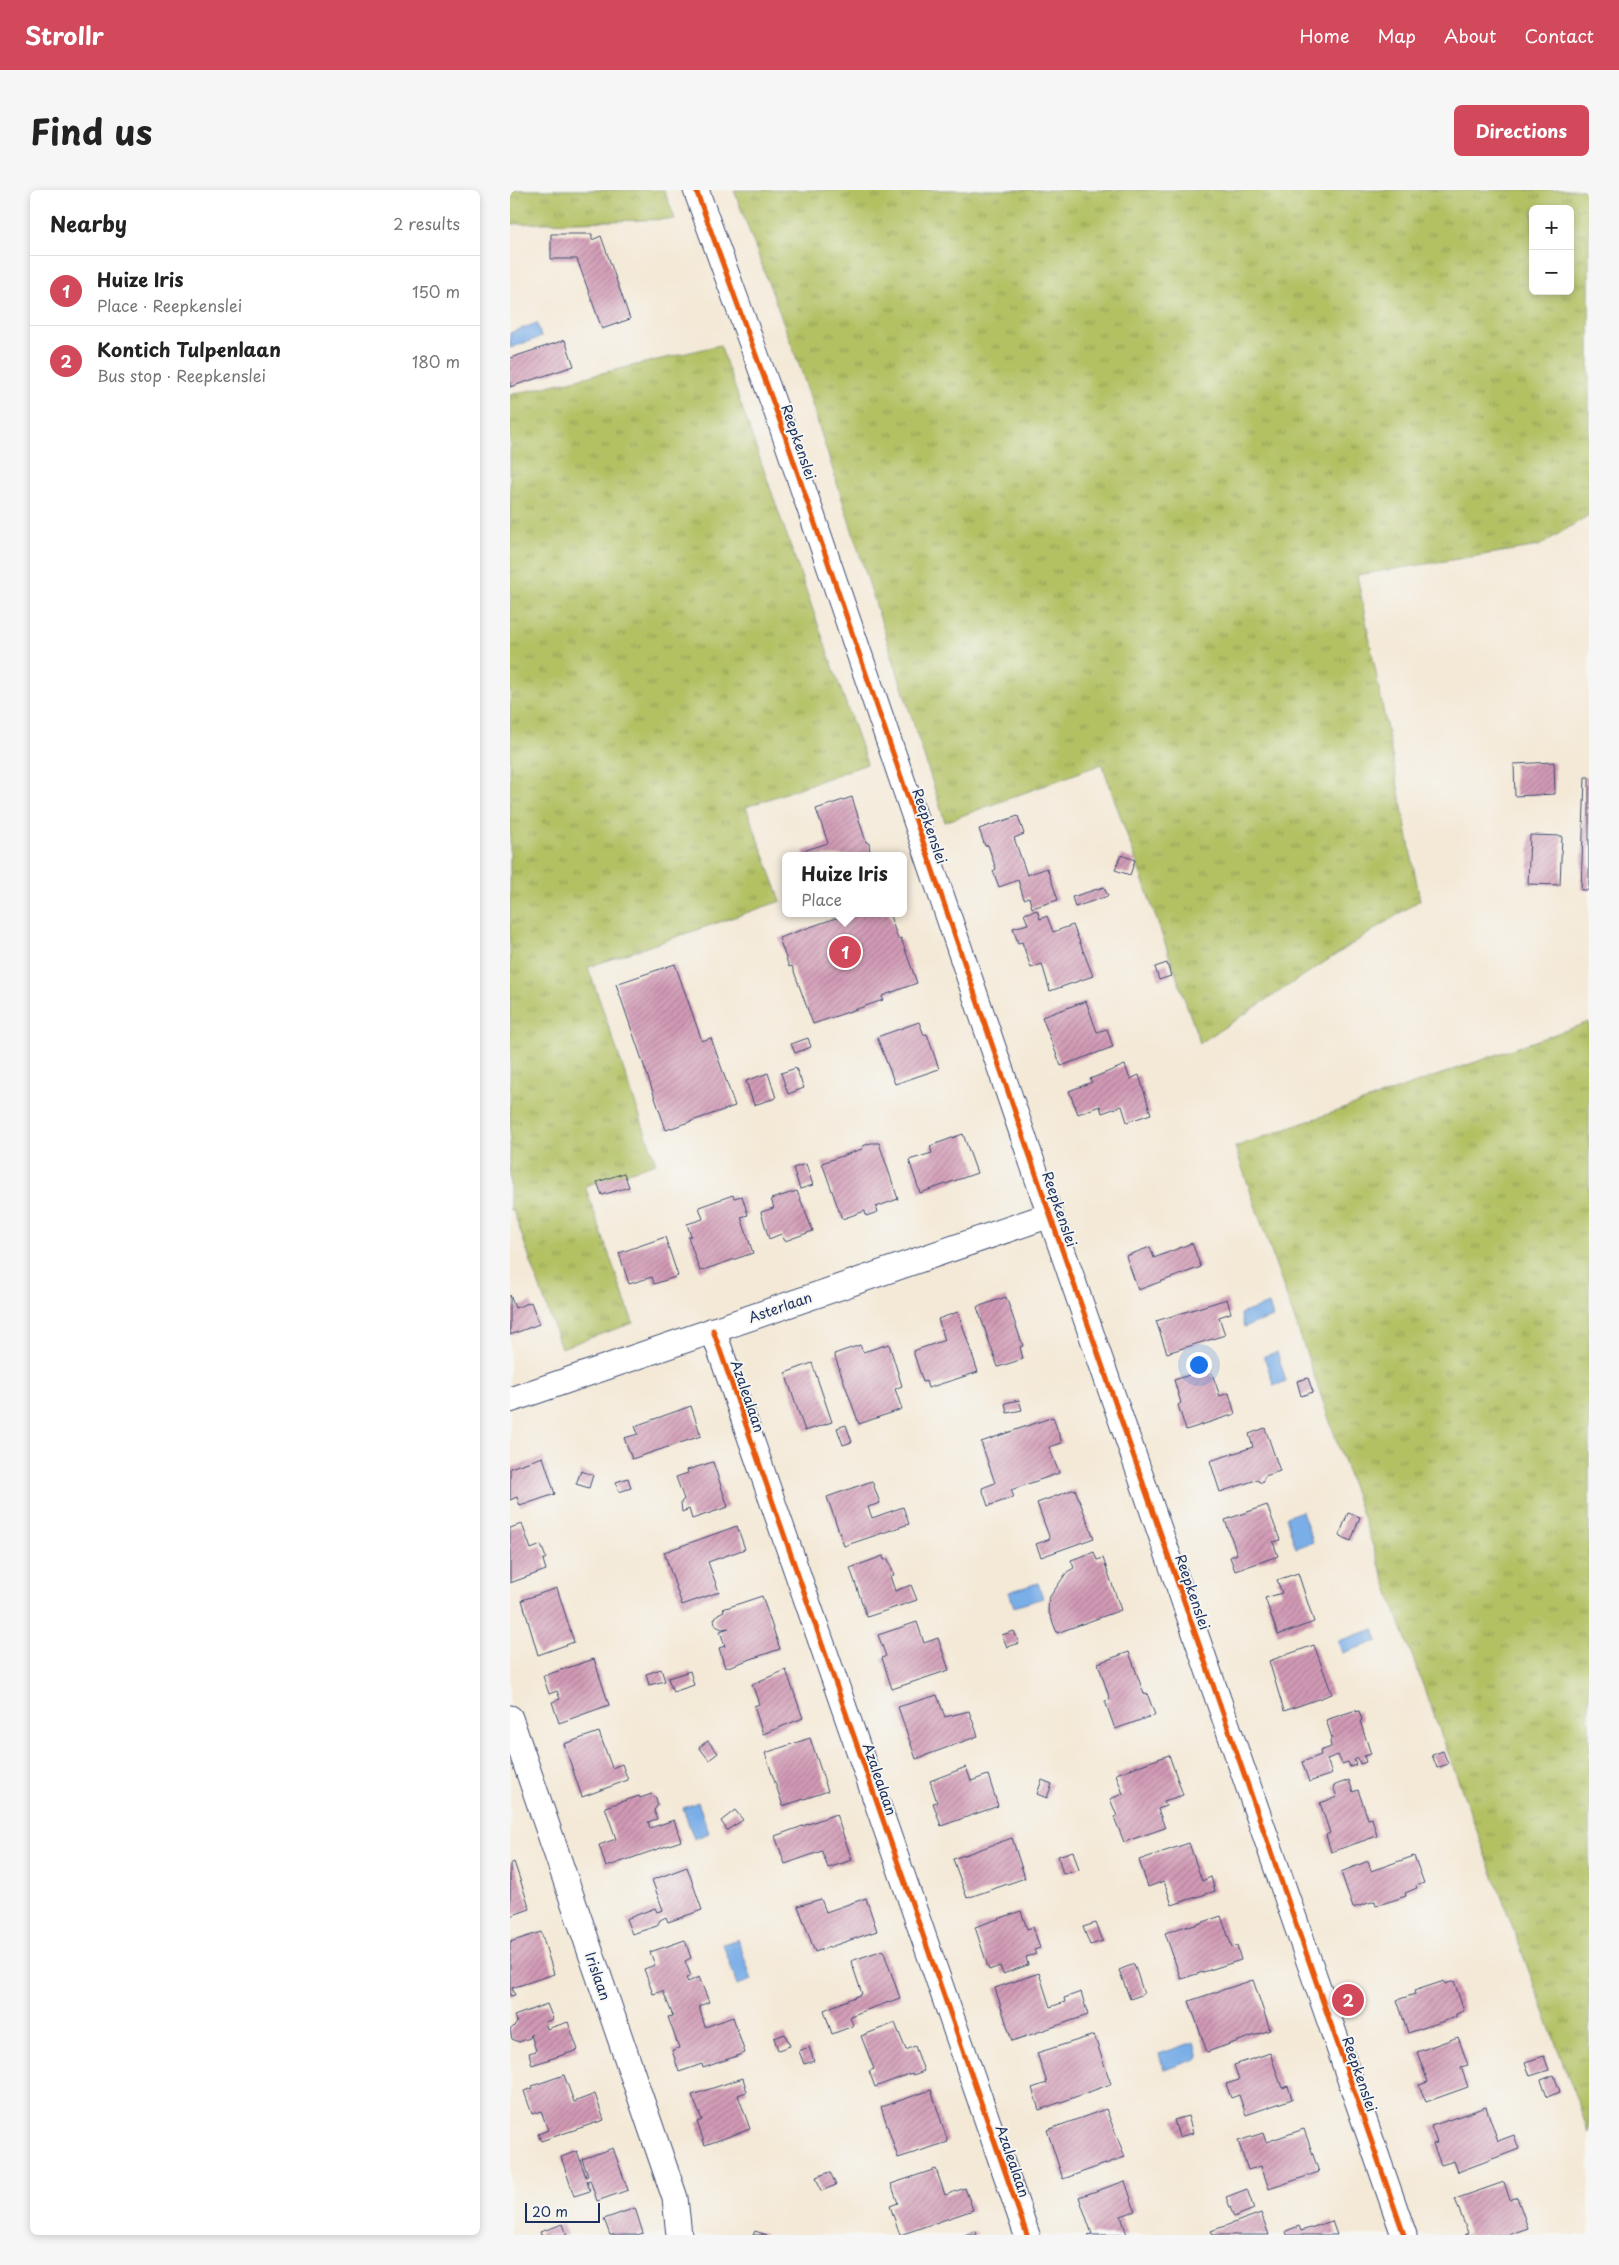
<!DOCTYPE html>
<html lang="en">
<head>
<meta charset="utf-8">
<style>
	body { margin:0; font-family:"Playpen Sans",sans-serif; background:#f6f6f6; color:#222 }
	.controls { position:absolute; right:15px; top:15px; display:grid; overflow:hidden; border-radius:8px; box-shadow:0 2px 8px #0003 }
	.controls button { width:45px; height:45px; display:grid; place-items:center; padding:0; border:0; border-bottom:1px solid #e0e0e0; background:#fff; color:#222; font:25px sans-serif }
	.scale { position:absolute; left:15px; bottom:12px; width:75px; box-sizing:border-box; padding-left:5px; border:2px solid #1b2f5e; border-top:0; font-size:14px; line-height:18px; white-space:nowrap; color:#1b2f5e; -webkit-text-stroke:4px #f6f6f2; paint-order:stroke }
	.you { position:absolute; left:688px; top:1174px; width:18px; height:18px; margin:-12px; border:4px solid #fff; border-radius:50%; background:#1a73e8; box-shadow:0 0 0 8px #1a73e833 }
	.badge { display:grid; place-items:center; width:32px; height:32px; border-radius:50%; background:#d1495b; color:#fff; font-size:16px; font-weight:700 }
	.pin { position:absolute; translate:-50% -50%; border:2px solid #fff; box-shadow:0 1px 5px #0006 }
	.popup { position:absolute; left:272px; top:662px; width:125px; height:65px; box-sizing:border-box; display:grid; place-content:center; border-radius:8px; background:#fff; filter:drop-shadow(0 1px 4px #0005); font-size:16px; white-space:nowrap; color:#767676 }
	.popup b { font-size:19px; color:#222 }
	.popup::after { content:''; position:absolute; left:50%; top:100%; margin-left:-10px; border:10px solid transparent; border-top-color:#fff }
	.list { margin:0; padding:0; list-style:none }
	h2 { display:flex; justify-content:space-between; align-items:center; height:65px; margin:0; padding:0 20px; font-size:21px }
	h2 small { font-size:16px; font-weight:400; color:#767676 }
	.list li { display:grid; grid-template-columns:32px 1fr auto; gap:15px; align-items:center; box-sizing:border-box; height:70px; padding:0 20px; border-top:1px solid #e0e0e0 }
	.list b { display:block; font-size:19px; white-space:nowrap }
	.list p { margin:0; font-size:16px; white-space:nowrap; color:#767676 }
	.list em { font-size:16px; font-style:normal; color:#767676 }
	.map { position:relative; flex:none; width:1079px; height:2045px; overflow:hidden; border-radius:8px }
	header { display:flex; align-items:center; gap:30px; box-sizing:border-box; height:70px; padding:0 25px; background:#d1495b; color:#fff }
	header strong { font-size:24px }
	nav { display:flex; gap:28px; margin-inline-start:auto; font-size:18px }
	.intro { display:flex; align-items:center; justify-content:space-between; box-sizing:border-box; height:120px; padding:0 30px }
	h1 { margin:0; font-size:35px }
	.button { padding:12px 22px; border-radius:8px; background:#d1495b; color:#fff; font-size:18px; font-weight:700 }
	main { display:flex; gap:30px; padding:0 30px }
	aside { flex:1; background:#fff; border-radius:8px; box-shadow:0 2px 8px #0003 }
	.map>svg:first-child { display:block }
	.grass { fill:url(#grass-tufts); stroke:#677861; fill-rule:evenodd }
	.water { fill:#7aaee7; stroke:#4a6ea2 }
	.building { fill:url(#building-hatch) }
	.lines { fill:none; stroke-linecap:round; stroke-linejoin:round }
	.minor-casing { stroke:#3c4b70; stroke-width:27 }
	.minor { stroke:#fff; stroke-width:25 }
	.cycleway-casing { stroke:#f6f6f2; stroke-width:8 }
	.cycleway { stroke:#e8590c; stroke-width:5 }
	.labels { text-anchor:middle; dominant-baseline:central; stroke-width:4; stroke-linejoin:round; paint-order:stroke }
	.street-label { font-size:14px; fill:#1b2f5e; stroke:#f6f6f2 }
</style>
</head>
<body>
<header>
<strong>Strollr</strong>
<nav><a>Home</a><a>Map</a><a>About</a><a>Contact</a></nav>
</header>
<div class="intro"><h1>Find us</h1><a class="button">Directions</a></div>
<main>
<aside>
<h2>Nearby<small>2 results</small></h2>
<ul class="list">
<li><span class="badge">1</span><div><b>Huize Iris</b><p>Place · Reepkenslei</p></div><em>150 m</em></li>
<li><span class="badge">2</span><div><b>Kontich Tulpenlaan</b><p>Bus stop · Reepkenslei</p></div><em>180 m</em></li>
</ul>
</aside>
<div class="map">
<svg width="1079" height="2045" viewBox="0 0 1079 2045">
	<defs>
		<pattern id="grass-tufts" width="24" height="20" patternUnits="userSpaceOnUse" patternTransform="scale(1.25)"><rect width="24" height="20" fill="#b3c164"/><path d="M3 7l-1-3M5 7V3M7 7l1-3M15 17l-1-3M17 17v-4M19 17l1-3" fill="none" stroke="#919d56"/></pattern>
		<pattern id="building-hatch" width="6" height="6" patternUnits="userSpaceOnUse" patternTransform="scale(1.25)"><rect width="6" height="6" fill="#d29ab5"/><path d="M-1 1l2-2M0 6l6-6M5 7l2-2" fill="none" stroke="#aa7e96"/></pattern>
	</defs>
	<rect width="100%" height="100%" fill="#f6f6f2"/>
	<filter id="ink" filterUnits="userSpaceOnUse"><feTurbulence type="fractalNoise" baseFrequency=".02" numOctaves="2"/><feDisplacementMap in="SourceGraphic" scale="10" xChannelSelector="R" yChannelSelector="G"/><feConvolveMatrix kernelMatrix="1 2 1 2 8 2 1 2 1" color-interpolation-filters="sRGB"/></filter>
	<filter id="wash" filterUnits="userSpaceOnUse"><feTurbulence type="fractalNoise" baseFrequency=".0096" numOctaves="4" result="noise"/><feDisplacementMap in="SourceGraphic" scale="20" xChannelSelector="R" yChannelSelector="G"/><feGaussianBlur stdDeviation="1.12" result="paint"/><feColorMatrix in="noise" values="0 0 0 0 0 0 0 0 0 0 0 0 0 0 0 0 0 1.4 0 .05"/><feComposite in="paint" operator="in"/></filter>
	<g filter="url(#wash)">
		<rect width="100%" height="100%" fill="#f4e9d7"/>
		<!-- grass -->
		<g class="grass">
			<path d="M0,0h154l11,29 -165,5z"/>
			<path d="M224,0h855v325l-50,31 -182,29 63,325 -220,143 -98,-279 -157,58 -143,-449zM1023,19h37v82h-37z"/>
			<path d="M210,155l147,419 -121,43 35,94 -193,66 68,196 -71,23 48,137 -72,25 -48,-138h-3v-815z"/>
			<path d="M1079,832v1111l-195,-526 -159,-460z"/>
		</g>
		<!-- water -->
		<g class="water">
			<path d="M27,133l4,14 -31,11v-15z"/>
			<path d="M759,1114l4,13 -29,10 -4,-13z"/>
			<path d="M767,1162l9,29 -12,5 -10,-30z"/>
			<path d="M792,1321l11,31 -17,6 -10,-31z"/>
			<path d="M528,1393l5,15 -29,9 -5,-15z"/>
			<path d="M864,1439l4,12 -36,12 -4,-12z"/>
			<path d="M188,1612l11,31 -15,6 -11,-31z"/>
			<path d="M228,1749l14,41 -15,5 -14,-41z"/>
			<path d="M684,1852l5,16 -35,12 -5,-16z"/>
		</g>
		<g id="blocks">
			<!-- building -->
			<g class="building">
				<path d="M41,44h41v6l9,-4 29,83 -28,10 -25,-70h-26z"/>
				<path d="M55,150l9,26 -64,21v-29z"/>
				<path d="M1044,572l1,32 -40,2 -1,-32z"/>
				<path d="M1075,587h4v113h-8z"/>
				<path d="M342,607l14,45 3,1 1,12 -65,1 -2,-5 25,-8 -12,-34z"/>
				<path d="M508,626l6,18 -10,4 13,37 20,-7 11,32 -26,8 -3,-11 -5,2 -6,-19 -19,7 -6,-16 3,-2 -8,-24 -3,1 -6,-17z"/>
				<path d="M1020,645l32,1 -2,49 -32,-1z"/>
				<path d="M611,665l14,5 -5,15 -15,-5z"/>
				<path d="M594,697l4,9 -33,11 -3,-10z"/>
				<path d="M527,720l3,9 7,-3 6,16 20,-7 20,51 -43,15 -8,-27 -11,4 -9,-26 -4,1 -5,-15 15,-4 -4,-10z"/>
				<path d="M340,723h39l9,26 3,-1 16,45 -35,13 1,4 -70,24 -21,-58 -3,1 -10,-29z"/>
				<path d="M657,773l4,13 -12,4 -4,-13z"/>
				<path d="M165,774l27,77 9,-3 24,68 -69,24 -50,-146z"/>
				<path d="M576,811l11,31 10,-3 6,18 -52,19 -19,-49z"/>
				<path d="M409,832l5,13 3,-1 12,35 -44,15 -18,-47z"/>
				<path d="M298,848l3,9 -16,6 -4,-9z"/>
				<path d="M615,875l5,14 9,-4 12,39 -24,8 -5,-16 -20,7 -2,-7 -22,8 -9,-23 23,-9 -2,-3z"/>
				<path d="M286,878l8,20 -16,6 -7,-21z"/>
				<path d="M258,883l8,25 -22,7 -8,-24z"/>
				<path d="M453,944l14,39 -57,20 -11,-33 23,-7 -2,-7z"/>
				<path d="M361,953h8l19,56 -22,8 2,5 -12,4 -1,-5 -23,8 -20,-56 40,-14 1,-3z"/>
				<path d="M296,974l7,21 -13,4 -7,-21z"/>
				<path d="M114,983l5,14 -27,8 -5,-13z"/>
				<path d="M287,1001l16,40 -28,10 -4,-7 -12,5 -8,-27 13,-4 -3,-9z"/>
				<path d="M223,1005l1,3 8,-2 6,19 -7,2 12,36 -53,18 -12,-34 3,-1 -4,-12 16,-5 -4,-12z"/>
				<path d="M155,1047l13,39 -24,8 -2,-7 -23,7 -10,-31z"/>
				<path d="M682,1053l9,24 -63,23 -12,-34 24,-9 4,11z"/>
				<path d="M0,1105l5,13 16,-6 8,22 -29,11z"/>
				<path d="M496,1107l17,49 -3,1 3,12 -25,8 -21,-60z"/>
				<path d="M717,1109l4,14 -12,4 6,18 -58,18 -11,-32z"/>
				<path d="M448,1122l20,60 -50,16 -2,-7 -3,1 -10,-31 32,-11 -7,-21z"/>
				<path d="M379,1154l13,42 -7,3 7,20 -43,15 -25,-70 26,-9 3,7z"/>
				<path d="M302,1173l20,59 -27,9 -20,-58z"/>
				<path d="M700,1178l10,28 9,-3 6,21 -49,16 -8,-25 3,-2 -7,-23z"/>
				<path d="M798,1188l5,14 -12,4 -4,-15z"/>
				<path d="M509,1210l3,10 -15,3 -2,-10z"/>
				<path d="M181,1216l10,30 -69,23 -8,-21 14,-4 -3,-8z"/>
				<path d="M543,1227l9,26 -13,4 10,26 -48,17 3,7 -26,9 -6,-18 13,-5 -14,-41z"/>
				<path d="M336,1235l6,17 -9,3 -6,-17z"/>
				<path d="M755,1238l15,43 -15,5 -3,7 -6,-3 -36,12 -10,-31 43,-14 -4,-13z"/>
				<path d="M33,1267l12,37 -35,12 -3,-9 -7,3v-32z"/>
				<path d="M203,1272l15,45 -36,12 -3,-10 -7,3 -1,-10 3,-3 -8,-22 12,-4 -1,-3z"/>
				<path d="M71,1281l12,4 -4,13 -13,-4z"/>
				<path d="M118,1288l3,10 -12,4 -3,-10z"/>
				<path d="M362,1291l8,22 -12,4 4,11 31,-11 6,17 -65,22 -17,-49z"/>
				<path d="M565,1299l19,49 -53,19 -5,-13 14,-5 -13,-36z"/>
				<path d="M757,1315l13,35 -7,2 5,14 -43,15 -5,-14 7,-3 -12,-34z"/>
				<path d="M838,1323l12,4 -9,24 -12,-5z"/>
				<path d="M12,1334l9,25 10,-4 5,13 -3,2 3,10 -36,13v-55z"/>
				<path d="M227,1336l8,23 -37,13 11,30 -37,13 -18,-53z"/>
				<path d="M584,1362l3,8 6,-2 18,52 -64,23 -9,-23 1,-12 18,-26 7,-4 -3,-8z"/>
				<path d="M373,1366l1,4 4,-1 6,16 -4,1 5,15 16,-6 6,15 -50,17 -17,-49z"/>
				<path d="M788,1383l16,49 -36,13 -13,-37 17,-5 -5,-13z"/>
				<path d="M47,1398l17,54 -36,13 -16,-55z"/>
				<path d="M252,1406l18,53 -55,19 -6,-20 6,-2 -5,-15 9,-3 -7,1 -6,-3 -2,-6 4,-6 6,-3 -1,-2z"/>
				<path d="M407,1432l7,21 14,-5 11,32 -57,19 -10,-31 4,-2 -8,-21z"/>
				<path d="M504,1441l5,12 -12,4 -5,-12z"/>
				<path d="M804,1455l18,49 -48,17 -15,-50z"/>
				<path d="M619,1462l15,42 3,-1 8,22 -40,14 -10,-28 5,-1 -12,-37z"/>
				<path d="M84,1469l15,46 -50,18 -7,-21 8,-3 -3,-8 -8,3 -6,-18z"/>
				<path d="M151,1479l4,12 -16,4 -3,-11z"/>
				<path d="M276,1480l17,48 -40,16 -9,-28 5,-2 -7,-20z"/>
				<path d="M180,1481l4,14 -21,7 -5,-14z"/>
				<path d="M427,1505l8,22 24,-6 9,25 -62,23 -18,-52z"/>
				<path d="M846,1520v2l3,-1 3,9 -2,1 11,33 -7,2 2,6 -6,2 -2,-6 -4,2 2,5 -6,2 -2,-5 -6,2 -4,-9 -11,4 5,15 -23,8 -7,-20 19,-7 -1,-4 11,-4 -1,-6 2,-3 -6,-18z"/>
				<path d="M89,1542l13,36 10,-4 6,16 -46,17 -18,-53z"/>
				<path d="M300,1548l18,53 -45,15 -18,-53z"/>
				<path d="M198,1551l10,12 -9,7 -10,-13z"/>
				<path d="M933,1561l5,13 -11,4 -5,-13z"/>
				<path d="M659,1565l14,40 -19,6 2,5 -8,3 7,19 -41,14 -10,-25 3,-1 -7,-17 13,-5 -7,-20z"/>
				<path d="M456,1577l5,14 17,-6 10,31 -57,20 -8,-23 4,-1 -7,-21z"/>
				<path d="M532,1590l10,4 -5,14 -10,-4z"/>
				<path d="M839,1590l4,12 5,-2 10,29 4,-1 5,18 -46,16 -5,-17 4,-2 -10,-30 17,-6 -4,-11z"/>
				<path d="M142,1604l4,4 2,7 -4,5 3,9 -9,3 2,6 24,-8 7,21 -75,26 -7,-22 17,-6 -11,-32 34,-11 1,2z"/>
				<path d="M225,1620l8,10 -16,10 -6,-9z"/>
				<path d="M326,1624l16,46 -24,8 -6,-17 -37,13 -10,-28z"/>
				<path d="M502,1648l13,40 -58,20 -14,-39z"/>
				<path d="M679,1653l13,38 9,-4 4,14 -43,14 -8,-24 -16,6 -9,-27z"/>
				<path d="M563,1661l6,19 -16,4 -5,-18z"/>
				<path d="M904,1666l10,27 -8,3 1,2 -12,5 1,3 -30,10 -1,-5 -22,7 -12,-36 27,-11 3,10z"/>
				<path d="M4,1672l16,47 -20,7v-52z"/>
				<path d="M177,1677l15,43 -34,12 -2,-5 -6,3 -3,6 -25,8 -6,-15 29,-11 2,4 6,-2 -11,-30z"/>
				<path d="M356,1708l11,33 -62,21 -17,-46 23,-7 5,13z"/>
				<path d="M511,1721l6,18 6,-2 7,21 -6,2 2,4 -10,3 2,8 -25,9 -3,-8 -11,4 -14,-43z"/>
				<path d="M711,1726l11,31 5,-1 4,14 -60,19 -16,-46 24,-8v2z"/>
				<path d="M586,1733l7,18 -13,4 -7,-18z"/>
				<path d="M31,1742l13,42 -42,14 3,7 -5,1v-54z"/>
				<path d="M175,1750l6,18 -6,3 6,15 -5,2 2,4 11,-5 10,25 -10,4 6,21 28,-10 12,36 -42,15 -1,-4 -23,8 -7,-22 7,-2 -11,-31 5,-1 -10,-25 -10,3 -9,-25 11,-4 -5,-13z"/>
				<path d="M373,1760l17,48 -50,18 3,10 -21,8 -8,-24 38,-16 -11,-33z"/>
				<path d="M624,1774l10,30 -14,5 -11,-29z"/>
				<path d="M529,1783l11,34 15,-5 -1,-4 17,-6 7,23 -76,26 -17,-53z"/>
				<path d="M743,1790l17,50 -63,22 -18,-51z"/>
				<path d="M934,1791l1,3 9,-3 10,30 -8,3v3l-48,16 -11,-33 18,-6 -1,-3z"/>
				<path d="M37,1814l6,15 -8,3 2,7 21,-7 10,28 -46,15 -3,-12 7,-2 -5,-17 -1,4 -11,4 -7,-3 -2,-9 7,-7 -3,-7z"/>
				<path d="M385,1833l11,27 9,-4 9,25 -11,4 -1,-2 -37,14 -6,-16 5,-2 -13,-33z"/>
				<path d="M275,1844l5,12 -12,4 -4,-12z"/>
				<path d="M584,1845l17,49 -72,26 -7,-22 15,-5 -10,-30z"/>
				<path d="M948,1847l10,28 -7,2 7,20 -42,15 -7,-17 9,-3 -11,-30z"/>
				<path d="M299,1857l5,14 -10,3 -5,-13z"/>
				<path d="M760,1863l12,35 6,-2 4,13 -46,16 -7,-20 -8,3 -5,-14 13,-4 -5,-15z"/>
				<path d="M1034,1866l5,14 -19,6 -5,-14z"/>
				<path d="M54,1885l10,27 21,-8 9,26 -63,21 -3,-7 10,-4 -7,-19 -9,3 -8,-23 9,-3 -1,-2z"/>
				<path d="M1044,1885l6,17 -13,5 -6,-17z"/>
				<path d="M233,1888l4,14 -9,3 12,34 -45,16 -8,-23 5,-2 -10,-25z"/>
				<path d="M421,1900l17,52 -50,16 -17,-51z"/>
				<path d="M976,1917l12,34 16,-6 5,14 -61,23 -4,-11 -13,4 -8,-21 4,-1 -6,-17z"/>
				<path d="M596,1919l19,48 -62,22 -16,-49z"/>
				<path d="M678,1926l5,17 -14,4 -5,-17z"/>
				<path d="M794,1939l15,43 -50,17 -8,-23 -13,4 -10,-29 25,-8 3,9z"/>
				<path d="M103,1958l15,42 -31,11 -7,-21 -3,1 3,10 -16,5 -13,-39 16,-6 9,26 2,-1 -6,-17z"/>
				<path d="M426,1979l9,26 20,-7 8,22 -73,25 -10,-29 8,-3 -7,-19z"/>
				<path d="M320,1982l6,13 -15,6 -5,-14z"/>
				<path d="M615,1991l10,30 -14,5 6,19h-39l4,-1 -13,-37z"/>
				<path d="M994,1992l6,18 7,-3 11,31 -20,7h-44l4,-2 -13,-34z"/>
				<path d="M737,1999l7,20 -20,8 -8,-20z"/>
				<path d="M125,2018l8,25 -6,2h-27l-6,-16z"/>
				<path d="M751,2023l8,22h-56l-2,-4z"/>
				<path d="M822,2031l5,14h-50l-1,-4 13,-5 2,5z"/>
				<path d="M53,2034l4,11h-26l-1,-3z"/>
				<path d="M245,2041l12,4h-14z"/>
				<path d="M466,2041l1,4h-13z"/>
			</g>
		</g>
	</g>
	<g filter="url(#ink)">
		<use href="#blocks" fill-opacity="0" stroke="#3c4b70" stroke-width="1"/>
		<g class="lines">
			<defs>
				<g id="minor">
					<path d="M186,0l85,234 269,791 354,1020"/>
					<path d="M203,1140l314,905"/>
					<path d="M0,1210l540,-185"/>
					<path d="M0,1528l165,480 4,37"/>
				</g>
			</defs>
			<!-- minor casing -->
			<use href="#minor" class="minor-casing"/>
			<!-- minor -->
			<use href="#minor" class="minor"/>
			<defs>
				<g id="cycleway">
					<path d="M186,0l85,234 269,791 354,1020"/>
					<path d="M203,1140l314,905"/>
				</g>
			</defs>
			<!-- cycleway casing -->
			<use href="#cycleway" class="cycleway-casing"/>
			<!-- cycleway -->
			<use href="#cycleway" class="cycleway"/>
		</g>
	</g>
	<g class="labels">
		<!-- street labels -->
		<g class="street-label">
			<text transform="translate(289 252) rotate(71)">Reepkenslei</text>
			<text transform="translate(420 636) rotate(71)">Reepkenslei</text>
			<text transform="translate(550 1019) rotate(71)">Reepkenslei</text>
			<text transform="translate(270 1117) rotate(-19)">Asterlaan</text>
			<text transform="translate(238 1206) rotate(71)">Azalealaan</text>
			<text transform="translate(683 1402) rotate(71)">Reepkenslei</text>
			<text transform="translate(370 1589) rotate(71)">Azalealaan</text>
			<text transform="translate(88 1786) rotate(71)">Irislaan</text>
			<text transform="translate(850 1884) rotate(71)">Reepkenslei</text>
			<text transform="translate(503 1971) rotate(71)">Azalealaan</text>
		</g>
	</g>
</svg>
<div class="controls">
<button>+</button>
<button>−</button>
</div>
<div class="scale">20 m</div>
<div class="you"></div>
<div class="pin badge" style="left:335px;top:762px">1</div>
<div class="popup"><b>Huize Iris</b>Place</div>
<div class="pin badge" style="left:838px;top:1810px">2</div>
</div>
</main>
</body>
</html>
